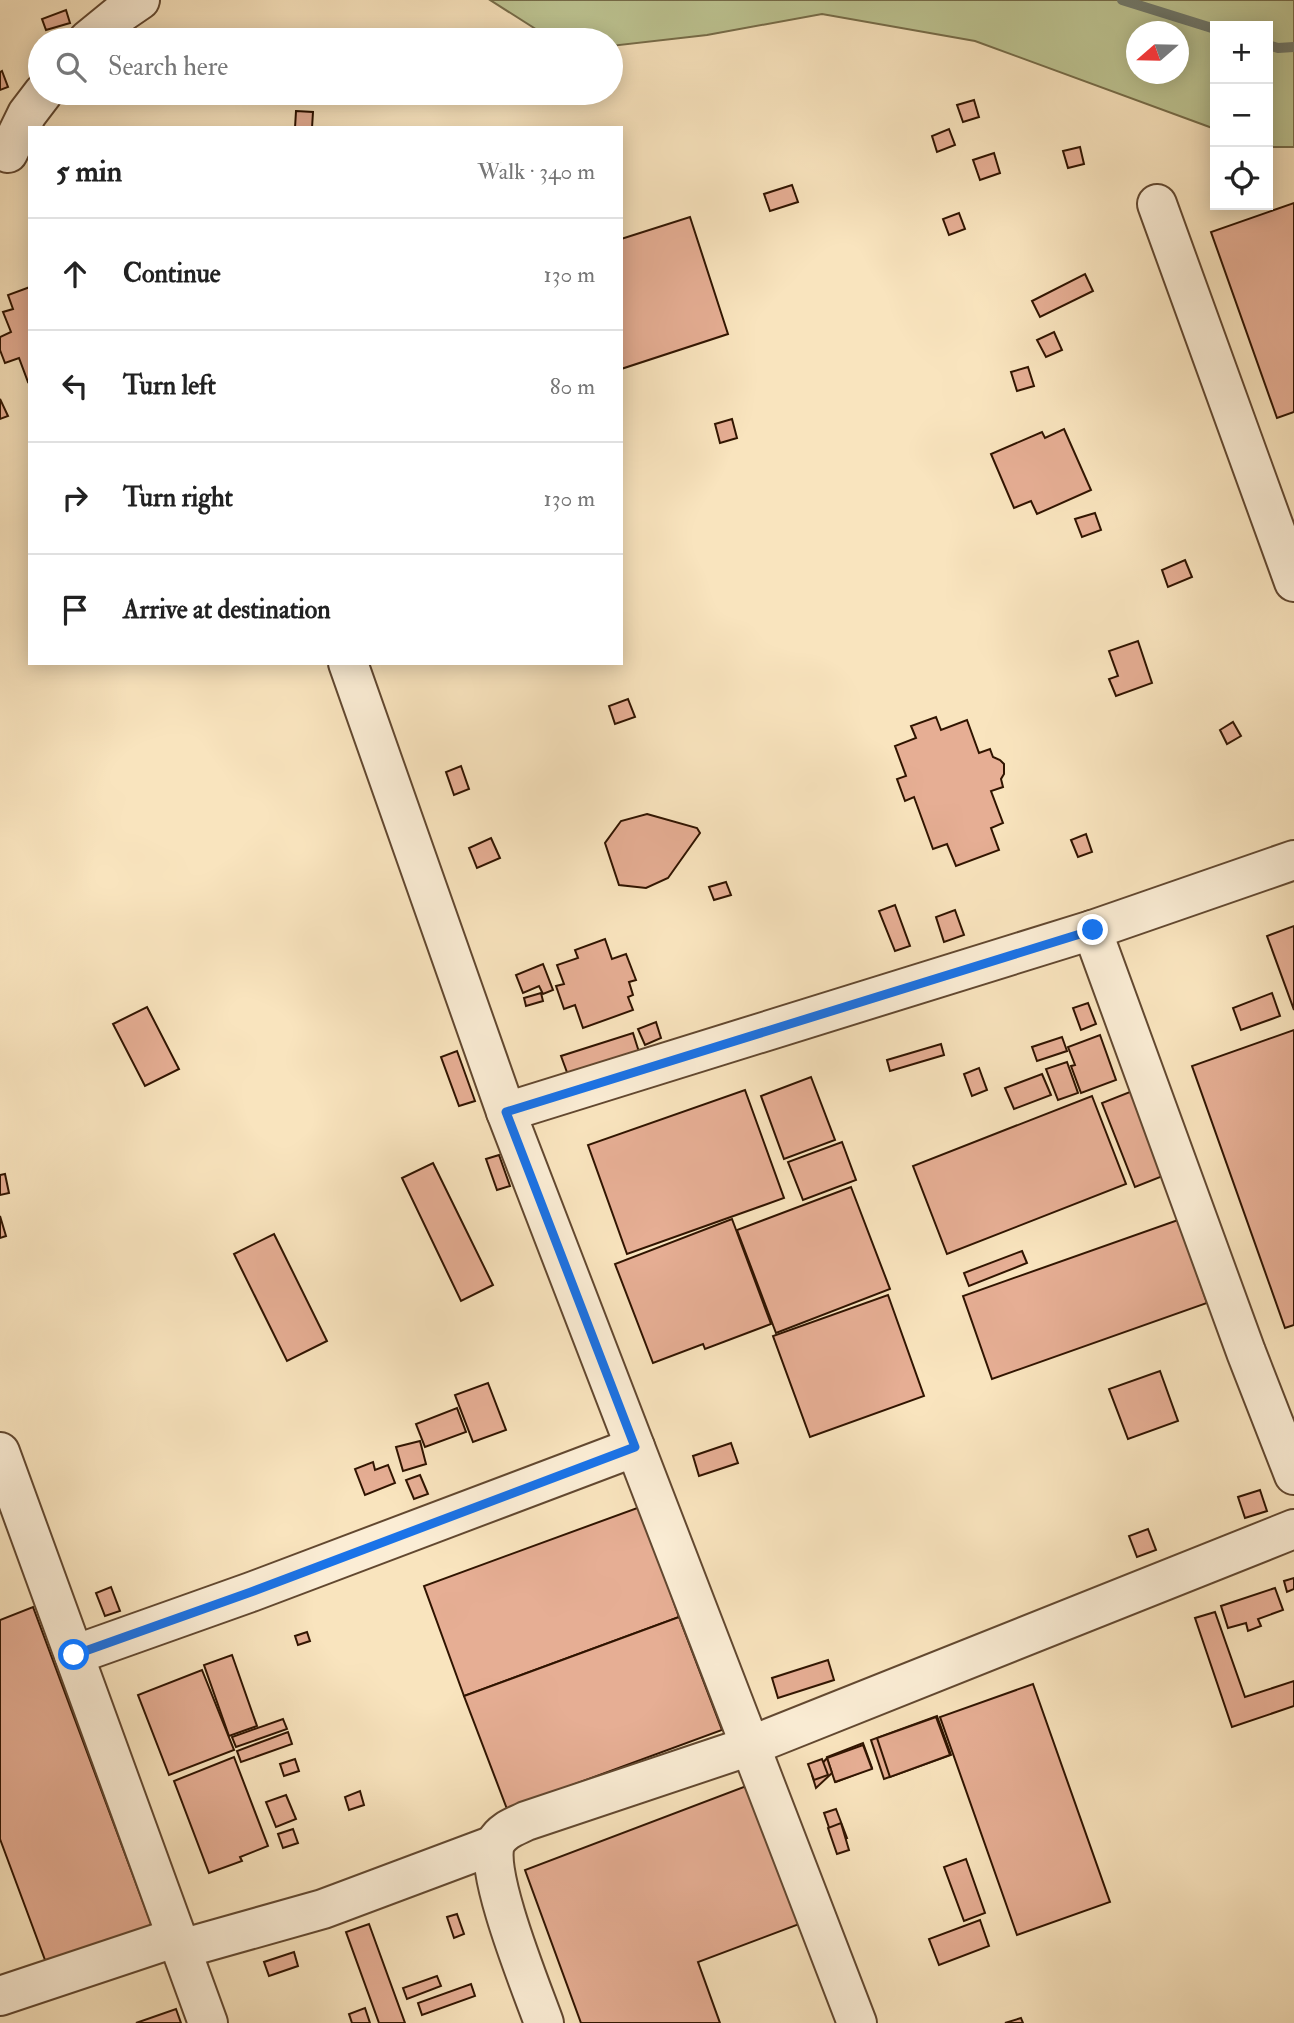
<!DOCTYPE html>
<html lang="en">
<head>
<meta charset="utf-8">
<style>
	body { margin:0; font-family:"IM FELL Double Pica",serif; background:#f6f6f6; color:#222 }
	.controls { position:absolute; right:21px; top:21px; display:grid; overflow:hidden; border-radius:0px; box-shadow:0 4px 18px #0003 }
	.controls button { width:63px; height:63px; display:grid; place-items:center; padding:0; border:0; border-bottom:2px solid #e0e0e0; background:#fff; color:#222; font:35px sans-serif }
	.compass { position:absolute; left:1126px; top:21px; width:63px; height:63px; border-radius:50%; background:#fff; box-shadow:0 4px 18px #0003; rotate:250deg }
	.stop { position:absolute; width:21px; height:21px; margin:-16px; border:5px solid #1a73e8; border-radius:50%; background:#fff }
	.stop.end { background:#1a73e8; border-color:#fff; box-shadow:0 2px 7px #0008 }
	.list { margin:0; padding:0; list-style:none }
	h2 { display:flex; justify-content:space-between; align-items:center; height:91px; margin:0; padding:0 28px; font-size:30px }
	h2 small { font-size:23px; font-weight:400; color:#767676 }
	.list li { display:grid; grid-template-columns:46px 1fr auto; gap:21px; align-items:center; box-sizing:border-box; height:112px; padding:0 28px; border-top:2px solid #e0e0e0 }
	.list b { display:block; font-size:26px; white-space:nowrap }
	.list em { font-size:23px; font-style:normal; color:#767676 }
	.icon { flex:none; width:38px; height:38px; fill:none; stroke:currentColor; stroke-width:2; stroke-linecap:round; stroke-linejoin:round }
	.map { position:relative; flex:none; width:1294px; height:2023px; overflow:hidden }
	.search { position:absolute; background:#fff; box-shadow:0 4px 18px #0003; left:28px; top:28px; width:595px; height:77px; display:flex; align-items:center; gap:18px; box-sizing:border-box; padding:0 24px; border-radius:38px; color:#767676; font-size:26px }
	.panel { position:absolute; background:#fff; box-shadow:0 4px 18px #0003; left:28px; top:126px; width:595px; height:539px; border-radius:0px }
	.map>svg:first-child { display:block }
	.green { fill:#bdc492; stroke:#766c49; stroke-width:2; fill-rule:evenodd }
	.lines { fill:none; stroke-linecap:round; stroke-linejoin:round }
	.stream { stroke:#727a6c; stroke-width:10 }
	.building { fill:#e6ae94; stroke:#301400; stroke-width:2 }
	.minor-casing { stroke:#624830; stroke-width:42 }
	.minor { stroke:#fbedd5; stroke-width:38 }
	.route { stroke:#1a73e8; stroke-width:9 }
</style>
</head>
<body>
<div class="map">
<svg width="1294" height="2023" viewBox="0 0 1294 2023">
	<rect width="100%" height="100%" fill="#f9e4be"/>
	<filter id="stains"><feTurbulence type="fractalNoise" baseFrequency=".00286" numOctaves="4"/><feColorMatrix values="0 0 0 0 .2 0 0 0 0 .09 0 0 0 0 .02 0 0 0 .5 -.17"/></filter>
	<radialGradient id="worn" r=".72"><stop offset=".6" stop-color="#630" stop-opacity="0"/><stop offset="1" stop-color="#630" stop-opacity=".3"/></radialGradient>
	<!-- green -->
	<path class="green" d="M490,0h804v147h-26v-121h-53v103l-240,-88 -153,-27 -115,21 -96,11v-6h-58zM1136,32h42v42h-42z"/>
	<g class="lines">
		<!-- stream -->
		<g class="stream">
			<path d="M1122,0l93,29"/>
			<path d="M1268,45l10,3 16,-1"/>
		</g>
	</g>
	<!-- building -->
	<g class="building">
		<path d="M66,10l4,13 -24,7 -4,-11z"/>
		<path d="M2,71l6,16 -8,3v-18z"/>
		<path d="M974,100l5,17 -16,5 -6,-17z"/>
		<path d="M296,111l17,1 -1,16h-17z"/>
		<path d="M949,129l6,16 -18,7 -5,-16z"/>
		<path d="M1080,147l4,17 -16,4 -5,-17z"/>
		<path d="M994,153l6,20 -20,7 -7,-20z"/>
		<path d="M792,185l6,17 -28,9 -6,-17z"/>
		<path d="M1294,203v209l-17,6 -66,-186z"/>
		<path d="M959,213l6,16 -16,6 -6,-16z"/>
		<path d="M690,217l38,117 -107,35v-130z"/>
		<path d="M1085,274l8,17 -53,26 -8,-16z"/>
		<path d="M30,287v94l-2,1 -9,-24 -14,5 -5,-13v-13l11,-5 -8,-20 10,-3 -5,-14z"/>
		<path d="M1054,332l8,18 -16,7 -9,-17z"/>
		<path d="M1028,367l6,19 -17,5 -6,-19z"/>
		<path d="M0,399l8,17 -8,3z"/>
		<path d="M732,419l5,19 -17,5 -5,-19z"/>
		<path d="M1064,429l27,61 -54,24 -6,-13 -17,7 -23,-54 51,-22 3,6z"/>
		<path d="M1095,513l6,17 -19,7 -7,-18z"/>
		<path d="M1185,560l7,17 -24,10 -6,-17z"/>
		<path d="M1138,641l14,42 -36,13 -7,-17 9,-3 -9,-25z"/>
		<path d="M628,699l7,18 -20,7 -6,-18z"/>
		<path d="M936,717l5,13 26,-10 12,33 11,-4 3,8 7,3 4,4v10l-3,5 2,8 -12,4 12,32 -12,5 8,22 -43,16 -9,-22 -14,5 -19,-52 -9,4 -8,-22 9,-3 -11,-30 21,-8 -5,-12z"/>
		<path d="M1233,722l8,14 -14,8 -7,-14z"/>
		<path d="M461,766l8,23 -15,6 -8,-23z"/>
		<path d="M647,814l50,14 3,5 -32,45 -22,10 -27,-3 -14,-42 16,-22z"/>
		<path d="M1086,834l6,18 -14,5 -7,-17z"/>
		<path d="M491,838l9,20 -23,10 -8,-20z"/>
		<path d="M726,882l5,13 -17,5 -5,-13z"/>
		<path d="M895,905l15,41 -15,5 -16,-40z"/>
		<path d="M955,910l9,25 -20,7 -8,-25z"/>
		<path d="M1294,926v84l-27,-74z"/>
		<path d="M605,939l7,20 14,-5 10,26 -7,2 4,13 -5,2 5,13 -50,18 -8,-23 -11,4 -8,-23 8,-2 -7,-19 21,-7 -3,-8z"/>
		<path d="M543,964l10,26 -10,4 -4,-8 -16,7 -7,-18z"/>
		<path d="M541,993l2,8 -17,5 -2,-8z"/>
		<path d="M1272,993l8,23 -39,14 -8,-22z"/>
		<path d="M1088,1003l8,21 -15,6 -8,-22z"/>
		<path d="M147,1007l32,62 -34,17 -32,-62z"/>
		<path d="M656,1022l5,16 -16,7 -7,-16z"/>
		<path d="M1294,1030v295l-9,3 -93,-262z"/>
		<path d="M633,1033l6,19 -71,23 -7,-19z"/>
		<path d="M1100,1035l16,45 -35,13 -10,-27 4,-1 -7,-18z"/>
		<path d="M1062,1037l5,14 -30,10 -5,-14z"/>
		<path d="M941,1044l3,11 -54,16 -3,-11z"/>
		<path d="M457,1051l18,50 -16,5 -18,-49z"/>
		<path d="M1067,1062l11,31 -20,7 -12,-31z"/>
		<path d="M979,1068l8,22 -15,6 -8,-22z"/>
		<path d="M1042,1074l9,21 -37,14 -9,-21z"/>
		<path d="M811,1077l24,63 -51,19 -23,-63z"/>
		<path d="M1140,1088l33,84 -38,15 -33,-84z"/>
		<path d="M745,1090l39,108 -157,56 -39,-109z"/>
		<path d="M1092,1096l34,88 -179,70 -34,-88z"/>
		<path d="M842,1142l14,38 -53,20 -15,-38z"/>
		<path d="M499,1155l11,31 -13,4 -11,-31z"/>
		<path d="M433,1163l60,122 -32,16 -59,-123z"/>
		<path d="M5,1174l4,19 -9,2v-20z"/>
		<path d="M851,1187l39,102 -114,44 -39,-103z"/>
		<path d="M0,1216l6,20 -6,2z"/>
		<path d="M732,1219l39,105 -66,25 -2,-5 -50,19 -38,-99z"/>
		<path d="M1178,1220l29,83 -215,76 -29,-83z"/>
		<path d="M274,1234l53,107 -40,20 -53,-107z"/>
		<path d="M1022,1251l5,12 -58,23 -5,-13z"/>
		<path d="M888,1295l36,101 -114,41 -37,-101z"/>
		<path d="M1160,1371l18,50 -50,18 -19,-50z"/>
		<path d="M488,1383l18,47 -33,12 -18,-47z"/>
		<path d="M457,1408l9,24 -41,15 -9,-23z"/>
		<path d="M420,1441l6,23 -23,7 -7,-24z"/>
		<path d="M731,1443l7,20 -39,13 -6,-20z"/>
		<path d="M373,1462l2,8 13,-5 7,18 -30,12 -10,-26z"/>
		<path d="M420,1475l8,19 -14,5 -8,-19z"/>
		<path d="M1260,1490l7,21 -22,7 -7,-21z"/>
		<path d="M640,1507l39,110 -215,79 -40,-110z"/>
		<path d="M1148,1529l8,21 -19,7 -8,-21z"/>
		<path d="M1294,1578v11l-7,3 -3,-11z"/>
		<path d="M111,1587l9,24 -15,5 -9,-23z"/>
		<path d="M1275,1588l8,22 -25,9 3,7 -13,5 -2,-8 -18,5 -7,-22z"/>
		<path d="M33,1607l120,322 -105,39 -48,-129v-219z"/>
		<path d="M1215,1612l30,85 49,-16v25l-62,21 -37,-109z"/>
		<path d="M679,1617l43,113 -215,79 -43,-113z"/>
		<path d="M307,1632l3,9 -12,4 -3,-9z"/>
		<path d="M232,1655l25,71 -28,10 -25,-71z"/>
		<path d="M828,1660l6,20 -56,18 -6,-20z"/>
		<path d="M202,1670l32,80 -65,25 -31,-80z"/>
		<path d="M1033,1684l77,218 -93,33 -77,-218z"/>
		<path d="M937,1716l14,39 -67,24 -13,-39z"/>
		<path d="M936,1717l14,38 -60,22 -13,-39z"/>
		<path d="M283,1719l4,10 -51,18 -4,-10z"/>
		<path d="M288,1732l4,12 -51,18 -4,-11z"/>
		<path d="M863,1743l9,25 -36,14 -9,-25z"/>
		<path d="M863,1745l9,24 -37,13 -8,-24z"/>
		<path d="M234,1757l34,89 -28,11 2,4 -33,12 -35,-92z"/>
		<path d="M827,1758l5,15 -16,15 -4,-13z"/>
		<path d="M295,1759l4,12 -15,5 -4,-12z"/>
		<path d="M822,1759l6,16 -14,5 -6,-16z"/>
		<path d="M749,1785l53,138 -104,39 22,61h-139l-56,-153z"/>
		<path d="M360,1791l4,14 -15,5 -4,-13z"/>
		<path d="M286,1795l10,24 -20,8 -10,-25z"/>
		<path d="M836,1809l11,29 -13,4 -10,-29z"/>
		<path d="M841,1823l8,27 -12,4 -9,-26z"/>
		<path d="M293,1829l5,14 -15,5 -5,-14z"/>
		<path d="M966,1859l19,54 -21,8 -20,-54z"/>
		<path d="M457,1914l7,20 -10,4 -7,-21z"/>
		<path d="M980,1920l9,26 -50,19 -10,-26z"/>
		<path d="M369,1924l36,99h-26l-33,-91z"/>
		<path d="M294,1952l4,14 -29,10 -5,-14z"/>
		<path d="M437,1976l4,10 -34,13 -4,-11z"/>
		<path d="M471,1984l4,12 -53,19 -4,-12z"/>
		<path d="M365,2008l5,15h-18l-3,-9z"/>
		<path d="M176,2009l5,14h-45z"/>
		<path d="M1021,2018l2,5h-18z"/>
	</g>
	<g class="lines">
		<defs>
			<g id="minor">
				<path d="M88,40l33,-27 19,-13"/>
				<path d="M8,153l19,-39 16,-21"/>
				<path d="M1157,204l137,378"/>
				<path d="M348,663l158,449 351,911"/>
				<path d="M1092,930l154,422 48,123"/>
				<path d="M506,1112l586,-182 202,-70"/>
				<path d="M0,1452l208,571"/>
				<path d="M74,1655l177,-63 384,-145"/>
				<path d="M181,1949l142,-40 171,-64"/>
				<path d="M0,1996l177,-59"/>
				<path d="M544,2023c-11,-31 -62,-155 -48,-181 7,-12 18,-15 30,-21l224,-75 544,-217"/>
			</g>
		</defs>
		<!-- minor casing -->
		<use href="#minor" class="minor-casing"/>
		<!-- minor -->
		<use href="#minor" class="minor"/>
	</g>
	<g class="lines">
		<!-- route -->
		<path class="route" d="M74,1655l177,-63 384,-145 -129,-335 587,-182"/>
	</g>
	<rect width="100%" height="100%" filter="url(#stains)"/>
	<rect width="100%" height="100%" fill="url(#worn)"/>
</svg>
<div class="controls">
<button>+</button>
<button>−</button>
<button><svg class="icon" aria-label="locate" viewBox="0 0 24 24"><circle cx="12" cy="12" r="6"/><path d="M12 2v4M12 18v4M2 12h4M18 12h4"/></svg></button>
</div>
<svg class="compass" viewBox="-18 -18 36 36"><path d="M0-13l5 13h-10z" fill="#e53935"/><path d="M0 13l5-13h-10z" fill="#767676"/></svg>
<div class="stop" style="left:74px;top:1655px"></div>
<div class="stop end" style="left:1093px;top:930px"></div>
<div class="search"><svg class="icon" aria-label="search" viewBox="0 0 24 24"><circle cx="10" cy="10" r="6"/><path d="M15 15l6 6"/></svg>Search here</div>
<section class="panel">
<h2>5 min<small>Walk · 340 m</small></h2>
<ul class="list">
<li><svg class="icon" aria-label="ahead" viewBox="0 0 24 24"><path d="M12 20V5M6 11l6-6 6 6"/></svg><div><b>Continue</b></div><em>130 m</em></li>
<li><svg class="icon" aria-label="left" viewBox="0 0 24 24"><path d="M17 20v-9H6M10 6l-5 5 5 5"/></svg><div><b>Turn left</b></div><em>80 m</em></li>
<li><svg class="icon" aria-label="right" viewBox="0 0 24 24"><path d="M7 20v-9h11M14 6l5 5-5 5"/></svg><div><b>Turn right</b></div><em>130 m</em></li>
<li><svg class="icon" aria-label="arrive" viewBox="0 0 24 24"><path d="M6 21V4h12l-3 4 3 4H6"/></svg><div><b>Arrive at destination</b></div></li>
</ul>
</section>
</div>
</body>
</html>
